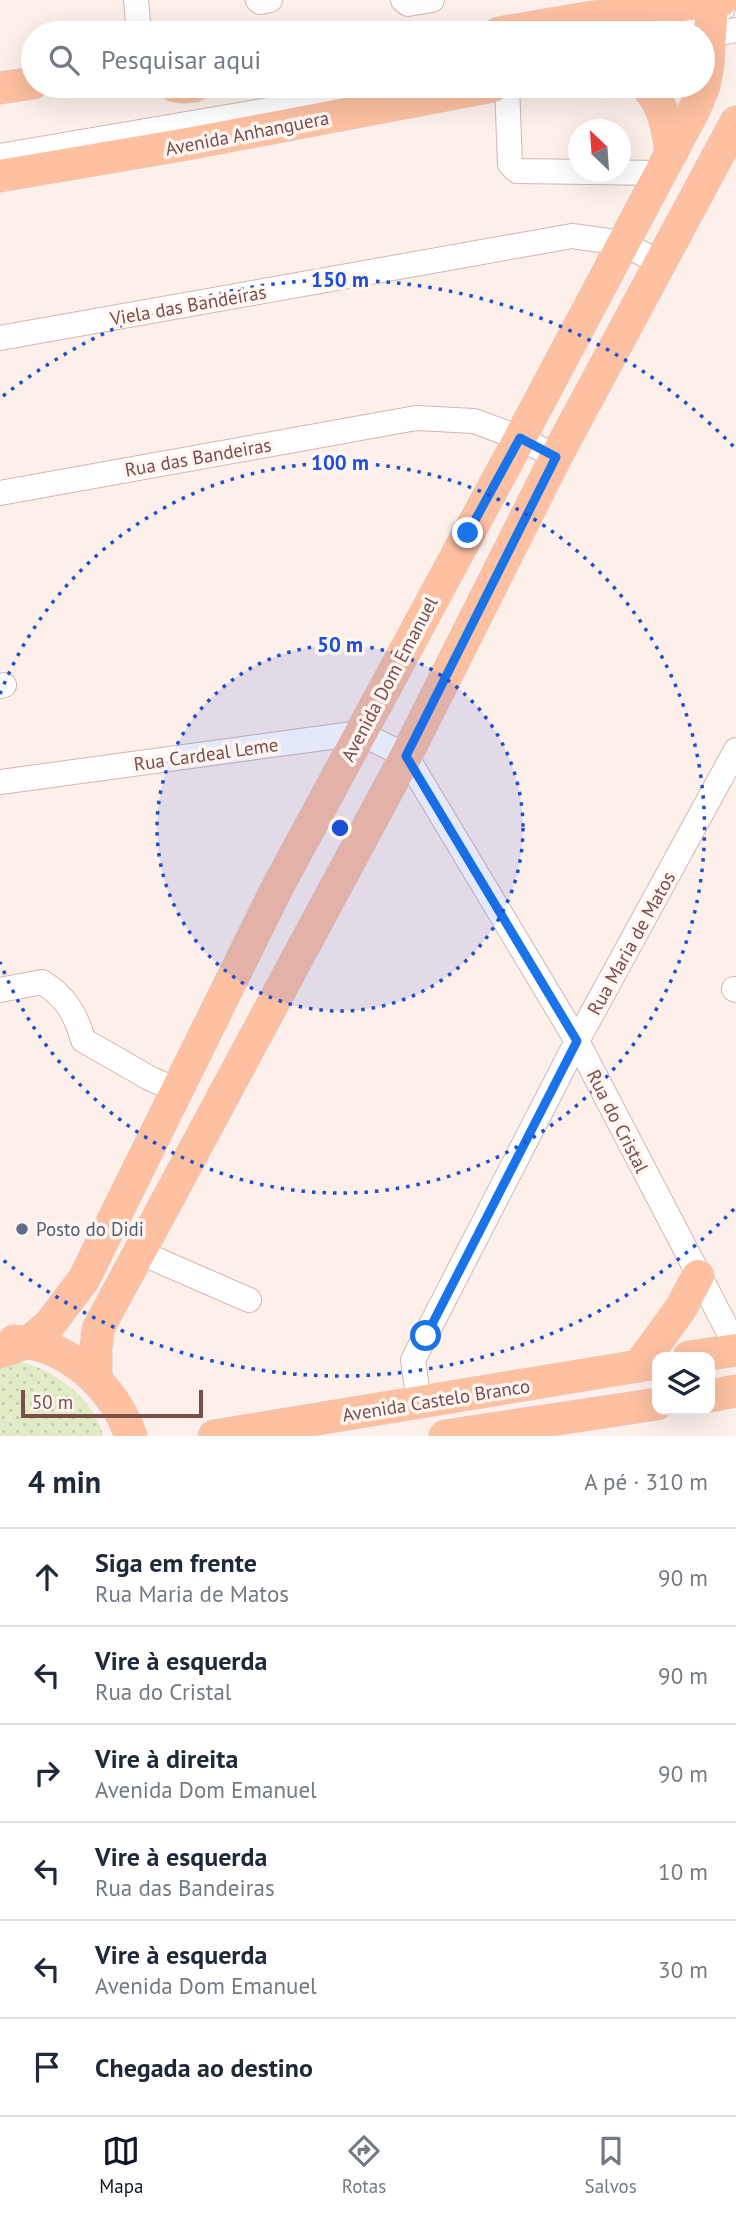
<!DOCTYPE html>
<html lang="pt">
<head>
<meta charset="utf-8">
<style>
	body { margin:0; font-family:"PT Sans",sans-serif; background:#f6f6f7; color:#1f2937 }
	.controls { position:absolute; right:21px; bottom:21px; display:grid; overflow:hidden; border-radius:14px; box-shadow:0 7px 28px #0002 }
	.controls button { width:63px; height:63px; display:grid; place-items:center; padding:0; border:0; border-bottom:2px solid #e0e1e3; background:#fff; color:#1f2937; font:35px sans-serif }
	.compass { position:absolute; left:568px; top:119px; width:63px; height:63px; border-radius:50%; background:#fff; box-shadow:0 7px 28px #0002; rotate:335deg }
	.scale { position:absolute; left:21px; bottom:18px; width:182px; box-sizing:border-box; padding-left:7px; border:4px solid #7a4e4b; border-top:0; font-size:19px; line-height:24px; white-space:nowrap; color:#7a4e4b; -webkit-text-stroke:5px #fff5f1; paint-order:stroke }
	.stop { position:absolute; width:21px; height:21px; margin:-16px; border:5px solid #1a73e8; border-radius:50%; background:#fff }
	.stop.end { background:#1a73e8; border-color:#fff; box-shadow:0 2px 7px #0008 }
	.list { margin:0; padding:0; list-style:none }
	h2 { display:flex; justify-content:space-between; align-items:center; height:91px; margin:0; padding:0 28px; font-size:30px }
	h2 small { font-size:23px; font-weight:400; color:#747a83 }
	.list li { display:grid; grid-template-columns:46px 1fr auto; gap:21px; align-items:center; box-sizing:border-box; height:98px; padding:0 28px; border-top:2px solid #e0e1e3 }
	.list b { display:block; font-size:26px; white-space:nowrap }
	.list p { margin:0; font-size:23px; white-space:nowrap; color:#747a83 }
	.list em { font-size:23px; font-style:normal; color:#747a83 }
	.icon { flex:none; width:38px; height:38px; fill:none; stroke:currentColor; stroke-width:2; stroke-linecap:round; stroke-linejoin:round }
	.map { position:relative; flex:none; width:736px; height:1436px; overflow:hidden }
	.search { position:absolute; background:#fff; box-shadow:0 7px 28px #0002; left:21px; right:21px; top:21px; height:77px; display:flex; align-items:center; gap:18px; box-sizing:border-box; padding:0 24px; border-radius:38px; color:#747a83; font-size:26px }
	.sheet { height:679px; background:#fff }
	nav { display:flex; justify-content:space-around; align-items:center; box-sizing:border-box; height:98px; border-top:2px solid #e0e1e3; background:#fff; font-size:19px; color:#747a83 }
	nav a { display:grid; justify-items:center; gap:4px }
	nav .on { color:#111827 }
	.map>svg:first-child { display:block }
	.park { fill:url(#park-dots) }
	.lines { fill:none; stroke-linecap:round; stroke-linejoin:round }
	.minor-casing { stroke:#d3b6b1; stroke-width:26 }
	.major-casing { stroke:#dacdcd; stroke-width:33 }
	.minor { stroke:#fff; stroke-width:24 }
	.major { stroke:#fdc0a1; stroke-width:32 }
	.route { stroke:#1a73e8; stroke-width:9 }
	.ring { fill:none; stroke:#1d4ed8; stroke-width:3.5; stroke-dasharray:3.5 7 }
	.service-dot { fill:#5c6f8a; stroke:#fff5f1; stroke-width:2.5 }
	.labels { text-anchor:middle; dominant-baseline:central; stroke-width:7; stroke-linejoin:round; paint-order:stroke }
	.street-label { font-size:19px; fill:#7a4e4b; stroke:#fff5f1 }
	.service-label { font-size:19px; fill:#4e5e75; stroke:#fff5f1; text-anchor:start }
	.centre { fill:#1d4ed8; stroke:#fff5f1; stroke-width:3.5 }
	.ring-label { font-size:21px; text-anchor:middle; font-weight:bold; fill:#1d4ed8; stroke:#fff5f1; stroke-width:7; stroke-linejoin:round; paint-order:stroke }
</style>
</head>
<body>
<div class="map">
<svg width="736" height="1436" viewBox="0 0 736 1436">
	<defs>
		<pattern id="park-dots" width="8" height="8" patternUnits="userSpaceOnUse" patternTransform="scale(1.75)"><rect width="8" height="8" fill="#e1ecc7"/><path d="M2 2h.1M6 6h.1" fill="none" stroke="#c5ccac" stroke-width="1.8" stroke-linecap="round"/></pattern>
	</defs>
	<rect width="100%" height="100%" fill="#fdf0ea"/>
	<!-- park -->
	<path class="park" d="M0,1359c41,0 94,36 103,77h-103z"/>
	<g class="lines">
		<defs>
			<g id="minor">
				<path d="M136,0l3,33"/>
				<path d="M258,0l2,2 10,-2"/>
				<path d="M403,0l5,4 24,-4"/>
				<path d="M670,33l29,-11 24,-14"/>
				<path d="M703,36l33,-6"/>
				<path d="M507,86l3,78 7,7 143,2"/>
				<path d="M0,156l409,-70"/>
				<path d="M0,338l572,-102 51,7 37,20"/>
				<path d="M0,493l416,-75 58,3 46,17 36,19"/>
				<path d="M0,686l4,-1"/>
				<path d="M0,782l360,-49 46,23 171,285 159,305"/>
				<path d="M734,989l2,1"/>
				<path d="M0,990l42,-8c23,14 34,32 41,58l68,39 26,11"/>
				<path d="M139,1252l110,48"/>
				<path d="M419,1402l-6,-42 164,-319 159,-291"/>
			</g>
			<g id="major">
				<path d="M499,33l87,-15 136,-18"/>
				<path d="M175,86l9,1 10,-1"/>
				<path d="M647,86c18,23 20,39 24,68"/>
				<path d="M0,88l33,-5"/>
				<path d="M0,176l193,-33 300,-57"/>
				<path d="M14,1341c54,3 99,45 117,95"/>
				<path d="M0,1352l29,-10 21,-18 34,-45 193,-391 243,-450 175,-330 9,-22 4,-22 4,-62"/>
				<path d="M689,1357l47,-7"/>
				<path d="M639,1366l42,-58 17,-32"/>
				<path d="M96,1379v-31l2,-19 308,-573 150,-299 180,-335"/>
				<path d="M710,1396l26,-5"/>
				<path d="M214,1436l443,-73"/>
				<path d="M445,1436l212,-32"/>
			</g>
		</defs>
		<!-- minor casing -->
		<use href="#minor" class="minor-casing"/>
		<!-- major casing -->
		<use href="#major" class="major-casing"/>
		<!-- minor -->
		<use href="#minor" class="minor"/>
		<!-- major -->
		<use href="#major" class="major"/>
	</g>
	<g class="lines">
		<!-- route -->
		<path class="route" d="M426,1336l151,-295 -171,-285 150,-299 -36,-19 -52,95"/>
	</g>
	<!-- distance rings -->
	<circle cx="340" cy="828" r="183" fill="#1d4ed8" fill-opacity=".12"/>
	<g class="ring">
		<circle cx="340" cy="828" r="183"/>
		<path d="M0 694A365 365 0 1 1 0 962"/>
		<path d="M734 1209A548 548 0 0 1 3 1260M3 396A548 548 0 0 1 734 447"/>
	</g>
	<!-- markers -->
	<circle class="service-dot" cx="22" cy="1229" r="7"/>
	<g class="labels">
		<!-- street labels -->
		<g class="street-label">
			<text transform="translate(247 133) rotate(-11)">Avenida Anhanguera</text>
			<text transform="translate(188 305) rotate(-10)">Viela das Bandeiras</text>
			<text transform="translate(198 457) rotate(-10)">Rua das Bandeiras</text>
			<text transform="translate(389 679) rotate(-62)">Avenida Dom Emanuel</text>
			<text transform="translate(206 754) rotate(-8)">Rua Cardeal Leme</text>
			<text transform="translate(631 943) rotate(-61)">Rua Maria de Matos</text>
			<text transform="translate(618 1121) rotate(63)">Rua do Cristal</text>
			<text transform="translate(436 1400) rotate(-9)">Avenida Castelo Branco</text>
		</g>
		<!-- service labels -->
		<g class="service-label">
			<text x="36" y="1229">Posto do Didi</text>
		</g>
	</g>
	<circle cx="340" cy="828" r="10" class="centre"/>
	<g class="ring-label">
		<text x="340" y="287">150 m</text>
		<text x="340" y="470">100 m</text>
		<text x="340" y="652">50 m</text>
	</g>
</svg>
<div class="controls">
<button><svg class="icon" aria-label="layers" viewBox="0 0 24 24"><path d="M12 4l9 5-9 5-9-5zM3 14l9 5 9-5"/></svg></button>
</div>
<svg class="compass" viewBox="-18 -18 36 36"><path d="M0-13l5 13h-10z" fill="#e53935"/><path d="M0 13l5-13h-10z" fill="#747a83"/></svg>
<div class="scale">50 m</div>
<div class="stop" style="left:426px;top:1336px"></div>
<div class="stop end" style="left:468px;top:533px"></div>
<div class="search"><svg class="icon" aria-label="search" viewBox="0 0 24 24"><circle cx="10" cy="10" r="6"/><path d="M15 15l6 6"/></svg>Pesquisar aqui</div>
</div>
<section class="sheet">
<h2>4 min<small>A pé · 310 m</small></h2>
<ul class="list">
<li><svg class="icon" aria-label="ahead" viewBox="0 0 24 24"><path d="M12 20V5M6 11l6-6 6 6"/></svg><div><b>Siga em frente</b><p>Rua Maria de Matos</p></div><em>90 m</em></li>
<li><svg class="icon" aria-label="left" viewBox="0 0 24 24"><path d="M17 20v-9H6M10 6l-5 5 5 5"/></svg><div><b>Vire à esquerda</b><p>Rua do Cristal</p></div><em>90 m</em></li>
<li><svg class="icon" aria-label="right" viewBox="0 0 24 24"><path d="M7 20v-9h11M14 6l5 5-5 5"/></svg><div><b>Vire à direita</b><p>Avenida Dom Emanuel</p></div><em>90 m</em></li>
<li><svg class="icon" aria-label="left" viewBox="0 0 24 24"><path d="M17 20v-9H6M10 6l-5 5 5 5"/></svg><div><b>Vire à esquerda</b><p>Rua das Bandeiras</p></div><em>10 m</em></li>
<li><svg class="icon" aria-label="left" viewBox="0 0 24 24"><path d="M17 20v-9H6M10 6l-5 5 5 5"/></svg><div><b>Vire à esquerda</b><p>Avenida Dom Emanuel</p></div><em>30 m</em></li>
<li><svg class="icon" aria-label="arrive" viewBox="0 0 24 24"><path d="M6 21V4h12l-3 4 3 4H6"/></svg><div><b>Chegada ao destino</b></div></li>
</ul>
</section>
<nav>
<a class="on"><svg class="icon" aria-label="map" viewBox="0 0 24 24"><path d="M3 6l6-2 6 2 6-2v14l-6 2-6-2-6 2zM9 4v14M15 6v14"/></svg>Mapa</a>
<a><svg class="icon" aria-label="directions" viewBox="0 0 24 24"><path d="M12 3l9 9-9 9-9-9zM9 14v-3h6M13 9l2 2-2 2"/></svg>Rotas</a>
<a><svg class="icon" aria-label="saved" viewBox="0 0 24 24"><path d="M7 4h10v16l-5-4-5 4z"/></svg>Salvos</a>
</nav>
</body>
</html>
